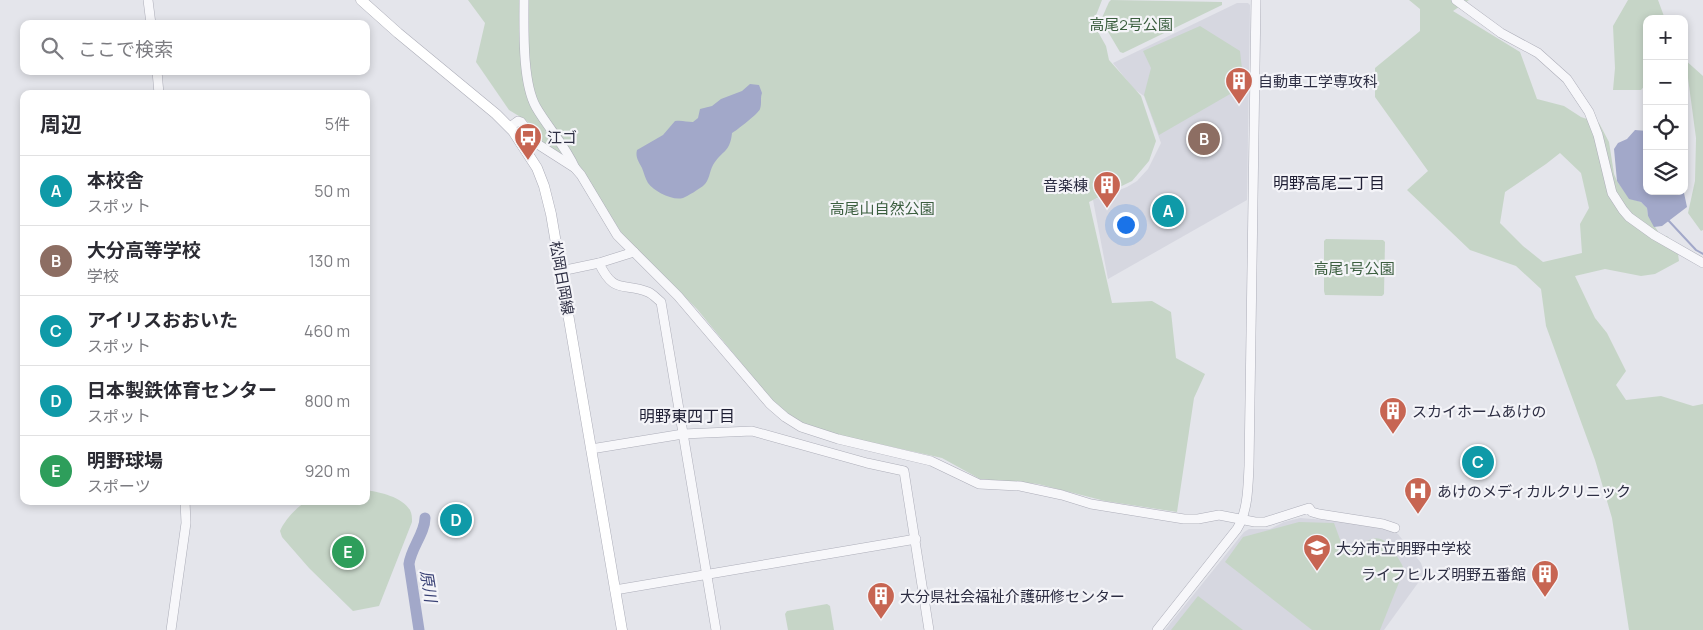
<!DOCTYPE html>
<html lang="ja">
<head>
<meta charset="utf-8">
<style>
	body { margin:0; font-family:Manrope,"Noto Sans JP",sans-serif; background:#f7f7f7; color:#2b2b33 }
	.controls { position:absolute; right:15px; top:15px; display:grid; overflow:hidden; border-radius:10px; box-shadow:0 2px 8px #0003 }
	.controls button { width:45px; height:45px; display:grid; place-items:center; padding:0; border:0; border-bottom:1px solid #e1e1e2; background:#fff; color:#2b2b33; font:25px sans-serif }
	.you { position:absolute; left:1125px; top:224px; width:18px; height:18px; margin:-12px; border:4px solid #fff; border-radius:50%; background:#1a73e8; box-shadow:0 0 0 8px #1a73e833 }
	.badge { display:grid; place-items:center; width:32px; height:32px; border-radius:50%; background:#1a73e8; color:#fff; font-size:16px; font-weight:700 }
	.pin { position:absolute; translate:-50% -50%; border:2px solid #fff; box-shadow:0 1px 5px #0006 }
	.list { margin:0; padding:0; list-style:none }
	h2 { display:flex; justify-content:space-between; align-items:center; height:65px; margin:0; padding:0 20px; font-size:21px }
	h2 small { font-size:16px; font-weight:400; color:#7c7c81 }
	.list li { display:grid; grid-template-columns:32px 1fr auto; gap:15px; align-items:center; box-sizing:border-box; height:70px; padding:0 20px; border-top:1px solid #e1e1e2 }
	.list b { display:block; font-size:19px; white-space:nowrap }
	.list p { margin:0; font-size:16px; white-space:nowrap; color:#7c7c81 }
	.list em { font-size:16px; font-style:normal; color:#7c7c81 }
	.icon { flex:none; width:28px; height:28px; fill:none; stroke:currentColor; stroke-width:2; stroke-linecap:round; stroke-linejoin:round }
	.map { position:relative; flex:none; width:1703px; height:630px; overflow:hidden }
	.search { position:absolute; background:#fff; box-shadow:0 2px 8px #0003; left:20px; top:20px; width:350px; height:55px; display:flex; align-items:center; gap:12px; box-sizing:border-box; padding:0 18px; border-radius:10px; color:#7c7c81; font-size:19px }
	.panel { position:absolute; background:#fff; box-shadow:0 2px 8px #0003; left:20px; top:90px; width:350px; height:415px; border-radius:10px }
	.map>svg:first-child { display:block }
	.built { fill:#d6d7e0 }
	.green { fill:#c6d5c7; fill-rule:evenodd }
	.water { fill:#a2a8c9 }
	.lines { fill:none; stroke-linecap:round; stroke-linejoin:round }
	.stream { stroke:#a2a8c9; stroke-width:2 }
	.river { stroke:#a2a8c9; stroke-width:11 }
	.tertiary-casing { stroke:#adaeb9; stroke-width:10 }
	.secondary-casing { stroke:#adaeb9; stroke-width:11 }
	.tertiary { stroke:#f7f7fa; stroke-width:9 }
	.secondary { stroke:#fff; stroke-width:10 }
	.labels { text-anchor:middle; dominant-baseline:central; stroke-width:4.5; stroke-linejoin:round; paint-order:stroke }
	.park-label { font-size:15px; fill:#3b5e3f; stroke:#f4f4f8 }
	.poi-label { font-size:15px; fill:#2d2e43; stroke:#f4f4f8; text-anchor:start }
	.street-label { font-size:15px; fill:#2d2e43; stroke:#f4f4f8 }
	.neighbourhood-label { font-size:16px; fill:#1f1f34; stroke:#f4f4f8 }
	.water-label { font-size:16px; font-style:italic; fill:#394175; stroke:#f4f4f8 }
</style>
</head>
<body>
<div class="map">
<svg width="1703" height="630" viewBox="0 0 1703 630">
	<rect width="100%" height="100%" fill="#e4e5eb"/>
	<!-- built -->
	<g class="built">
		<path d="M1237,3h11l2,2 -3,195 -139,79 -15,-79 34,-13 10,-6 11,-12 13,-26 -17,-47 -10,-7 -21,-26z"/>
		<path d="M1300,518l39,3 47,6 12,7 23,29 2,6v7l-39,54h-219l79,-98 5,-3h21l14,-7z"/>
	</g>
	<!-- green -->
	<g class="green">
		<path d="M468,0h634l-9,23 13,23 3,14 32,36 15,45 -7,20 -17,20 -43,21 23,101 40,-2 19,11 5,46 29,16 -11,24 -17,114 -72,-11 -67,-17 -58,-5 -38,-21 -103,-23 -38,-12 -27,-20 -77,-94 -73,-72 -37,-59 -47,-37 -13,-20 -18,-11 -33,-48 9,-39z"/>
		<path d="M1111,0l111,2v3l-99,48 -3,-1 -19,-32 8,-18z"/>
		<path d="M1409,0h60l-16,11 67,41 17,47 27,7 17,11 18,6 10,19 5,32 3,7 12,17 12,4 6,6 1,8 13,20h6l10,11 2,14 -24,13 -14,2 -36,-7 -30,7 20,42 12,15 19,38 -10,14 10,15 35,-4 32,10 10,-2v226h-74l-17,-112 -17,-58 -49,-134 -5,-37 -25,-23 -46,-16 -63,-60 21,-19 -53,-74v-29l45,-37v-22zM1560,153l21,20 8,35 -9,16 2,29 -39,9 -20,-16 -23,-23 5,-31 41,-28z"/>
		<path d="M1628,0h30l7,19h-18v64l-6,7h-28l2,-22 -2,-42z"/>
		<path d="M1200,26l40,25 4,35 -85,49 -15,-40 7,-27 -8,-17z"/>
		<path d="M1684,59l19,17v154l-2,1 -13,-18 7,-32 1,-43 -8,-60 -4,-5z"/>
		<path d="M1326,239l57,1 2,2 -1,52 -2,2 -57,-1 -1,-4v-50z"/>
		<path d="M366,490c14,2 36,7 44,20 2,4 2,8 2,12l-33,84 -26,5 -44,-43 -27,-31 -2,-6c4,-10 19,-28 30,-30 16,-2 40,0 56,0z"/>
		<path d="M1299,522l35,1 8,22c21,10 32,-25 52,7 4,6 8,11 10,18l-24,60h-68l-87,-68 18,-25z"/>
		<path d="M1198,596l45,34h-72z"/>
		<path d="M827,604l3,2 4,24h-46l-3,-16 2,-3z"/>
	</g>
	<!-- water -->
	<g class="water">
		<path d="M750,84l9,1 3,8c-2,5 0,10 -2,16 -1,4 -24,22 -28,24 -2,20 -10,17 -19,32 -4,7 -3,15 -10,21 -4,3 -15,10 -20,12 -11,3 -29,-7 -35,-15 -3,-5 -4,-10 -6,-15 -3,-6 -7,-11 -5,-18l26,-15 12,-14c8,-1 11,1 18,1l5,-4 2,-9 12,-3 9,-7 21,-8z"/>
		<path d="M1635,130l12,1v60h36l1,2 3,14 -25,19 -8,1 -6,-11 -1,-8 -6,-6 -12,-3 -12,-18 -3,-32 4,-6 9,-4z"/>
	</g>
	<g class="lines">
		<!-- stream -->
		<path class="stream" d="M1668,220l28,30 7,4"/>
		<!-- river -->
		<path class="river" d="M419,630l-10,-66c2,-16 16,-31 16,-46"/>
		<defs>
			<g id="tertiary">
				<path d="M148,0l3,24"/>
				<path d="M524,0c0,28 -2,82 12,107 12,21 29,38 39,61"/>
				<path d="M1456,0l45,33 37,20 29,26 22,33 9,23 14,58 11,17 6,7 25,18 49,28"/>
				<path d="M157,71l2,23"/>
				<path d="M510,127l8,-6 3,1 18,23 36,23 6,7 36,60 61,61 92,108 15,13 16,10 37,12 93,22 48,23 41,2 42,9 29,9 93,15h14l21,-4 36,7h10l44,-14 3,4 7,2 64,10 12,4"/>
				<path d="M599,263c15,32 24,19 49,29 5,2 9,7 13,10l55,328"/>
				<path d="M561,271l38,-8 35,-11"/>
				<path d="M591,449l92,-15 69,-3 115,32 37,8 25,159"/>
				<path d="M615,590l301,-51"/>
				<path d="M171,630l15,-107 -1,-22"/>
				<path d="M1157,630l80,-101c11,-18 11,-42 12,-63l7,-466"/>
			</g>
			<path id="secondary" d="M361,0l37,33 98,81 17,17 24,37 7,18 7,28 71,416"/>
		</defs>
		<!-- tertiary casing -->
		<use href="#tertiary" class="tertiary-casing"/>
		<!-- secondary casing -->
		<use href="#secondary" class="secondary-casing"/>
		<!-- tertiary -->
		<use href="#tertiary" class="tertiary"/>
		<!-- secondary -->
		<use href="#secondary" class="secondary"/>
	</g>
	<!-- icons -->
	<defs>
		<symbol id="building-pin" viewBox="-11 -11 22 30"><path d="M0 17L-7.5 6A9.5 9.5 0 1 1 7.5 6Z" fill="#c76552" stroke="#f4f4f8"/><path d="M-4-6H4V6H1V3H-1V6H-4ZM-2.5-4.3h1.7v1.8h-1.7ZM.8-4.3h1.7v1.8H.8ZM-2.5-1h1.7V.8h-1.7ZM.8-1h1.7V.8H.8Z" fill="#fff"/></symbol>
		<symbol id="bus-pin" viewBox="-11 -11 22 30"><path d="M0 17L-7.5 6A9.5 9.5 0 1 1 7.5 6Z" fill="#c76552" stroke="#f4f4f8"/><path d="M-5-6H5V4H4V6H2V4H-2V6H-4V4H-5ZM-3.5-4V0h7V-4ZM-3.5 1.2v1.5H-2V1.2ZM2 1.2v1.5H3.5V1.2Z" fill="#fff"/></symbol>
		<symbol id="hospital-pin" viewBox="-11 -11 22 30"><path d="M0 17L-7.5 6A9.5 9.5 0 1 1 7.5 6Z" fill="#c76552" stroke="#f4f4f8"/><path d="M-5-5h3v3.5h4V-5h3V5h-3V1.5h-4V5h-3Z" fill="#fff"/></symbol>
		<symbol id="school-pin" viewBox="-11 -11 22 30"><path d="M0 17L-7.5 6A9.5 9.5 0 1 1 7.5 6Z" fill="#c76552" stroke="#f4f4f8"/><path d="M0-5L7-2L0 1L-7-2ZM-4 1L0 2.5L4 1V4Q0 6-4 4Z" fill="#fff"/></symbol>
	</defs>
	<g fill-rule="evenodd">
		<use href="#building-pin" x="1223" y="65" width="32" height="43"/>
		<use href="#bus-pin" x="512" y="121" width="32" height="43"/>
		<use href="#building-pin" x="1091" y="169" width="32" height="43"/>
		<use href="#building-pin" x="1377" y="395" width="32" height="43"/>
		<use href="#hospital-pin" x="1402" y="475" width="32" height="43"/>
		<use href="#school-pin" x="1301" y="532" width="32" height="43"/>
		<use href="#building-pin" x="1529" y="558" width="32" height="43"/>
		<use href="#building-pin" x="865" y="580" width="32" height="43"/>
	</g>
	<g class="labels">
		<!-- park labels -->
		<g class="park-label">
			<text x="1131" y="24">高尾2号公園</text>
			<text x="882" y="208">高尾山自然公園</text>
			<text x="1354" y="268">高尾1号公園</text>
		</g>
		<!-- poi labels -->
		<g class="poi-label">
			<text x="1258" y="81">自動車工学専攻科</text>
			<text x="547" y="137">江ゴ</text>
			<text x="1088" y="185" text-anchor="end">音楽棟</text>
			<text x="1412" y="411">スカイホームあけの</text>
			<text x="1437" y="491">あけのメディカルクリニック</text>
			<text x="1336" y="548">大分市立明野中学校</text>
			<text x="1526" y="574" text-anchor="end">ライフヒルズ明野五番館</text>
			<text x="900" y="596">大分県社会福祉介護研修センター</text>
		</g>
		<!-- street labels -->
		<g class="street-label">
			<text transform="translate(562 278) rotate(80)">松岡日岡線</text>
		</g>
		<!-- neighbourhood labels -->
		<g class="neighbourhood-label">
			<text x="1329" y="183">明野高尾二丁目</text>
			<text x="687" y="416">明野東四丁目</text>
		</g>
		<!-- water labels -->
		<g class="water-label">
			<text transform="translate(429 586) rotate(81)">原川</text>
		</g>
	</g>
</svg>
<div class="controls">
<button>+</button>
<button>−</button>
<button><svg class="icon" aria-label="locate" viewBox="0 0 24 24"><circle cx="12" cy="12" r="6"/><path d="M12 2v4M12 18v4M2 12h4M18 12h4"/></svg></button>
<button><svg class="icon" aria-label="layers" viewBox="0 0 24 24"><path d="M12 4l9 5-9 5-9-5zM3 14l9 5 9-5"/></svg></button>
</div>
<div class="you"></div>
<div class="pin badge" style="left:1168px;top:211px;background:#0f9aa8">A</div>
<div class="pin badge" style="left:1204px;top:139px;background:#8d6e63">B</div>
<div class="pin badge" style="left:1478px;top:462px;background:#0f9aa8">C</div>
<div class="pin badge" style="left:456px;top:520px;background:#0f9aa8">D</div>
<div class="pin badge" style="left:348px;top:552px;background:#2e9e5b">E</div>
<div class="search"><svg class="icon" aria-label="search" viewBox="0 0 24 24"><circle cx="10" cy="10" r="6"/><path d="M15 15l6 6"/></svg>ここで検索</div>
<section class="panel">
<h2>周辺<small>5件</small></h2>
<ul class="list">
<li><span class="badge" style="background:#0f9aa8">A</span><div><b>本校舎</b><p>スポット</p></div><em>50 m</em></li>
<li><span class="badge" style="background:#8d6e63">B</span><div><b>大分高等学校</b><p>学校</p></div><em>130 m</em></li>
<li><span class="badge" style="background:#0f9aa8">C</span><div><b>アイリスおおいた</b><p>スポット</p></div><em>460 m</em></li>
<li><span class="badge" style="background:#0f9aa8">D</span><div><b>日本製鉄体育センター</b><p>スポット</p></div><em>800 m</em></li>
<li><span class="badge" style="background:#2e9e5b">E</span><div><b>明野球場</b><p>スポーツ</p></div><em>920 m</em></li>
</ul>
</section>
</div>
</body>
</html>
